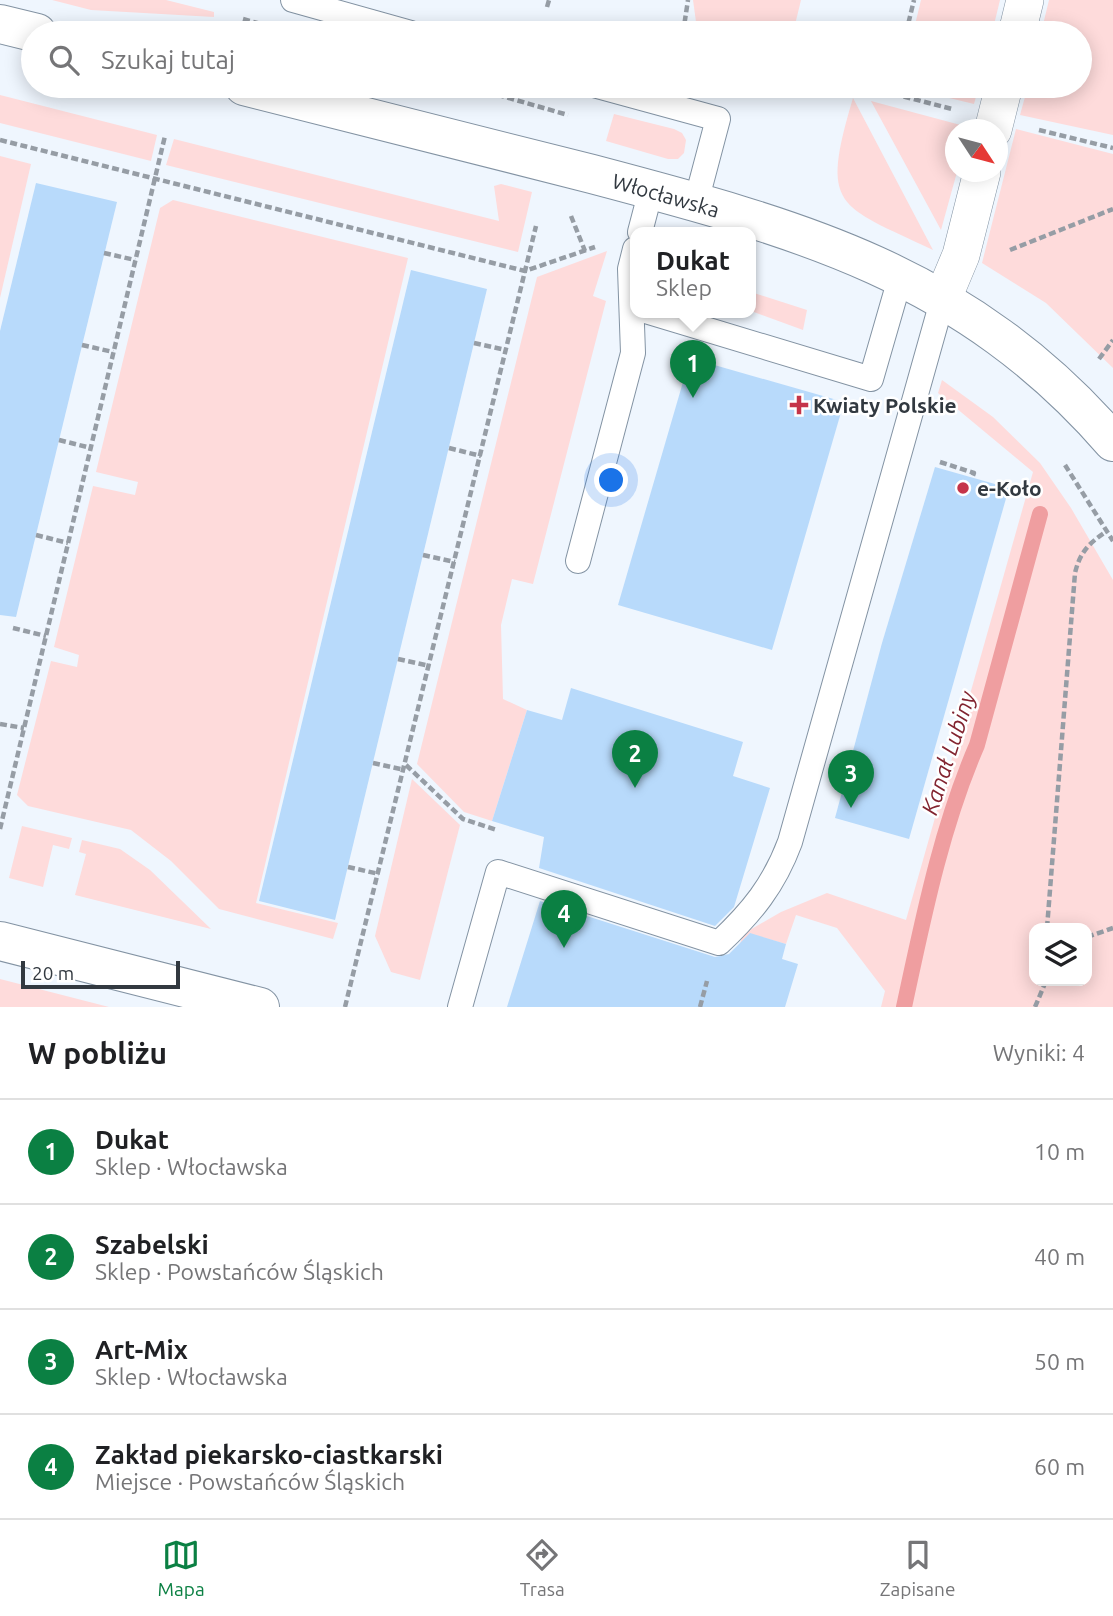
<!DOCTYPE html>
<html lang="pl">
<head>
<meta charset="utf-8">
<style>
	body { margin:0; font-family:Ubuntu,sans-serif; background:#f6f6f6; color:#202124 }
	.controls { position:absolute; right:21px; bottom:21px; display:grid; overflow:hidden; border-radius:14px; box-shadow:0 4px 18px #0003 }
	.controls button { width:63px; height:63px; display:grid; place-items:center; padding:0; border:0; border-bottom:2px solid #e0e0e0; background:#fff; color:#202124; font:35px sans-serif }
	.compass { position:absolute; left:945px; top:119px; width:63px; height:63px; border-radius:50%; background:#fff; box-shadow:0 4px 18px #0003; rotate:126deg }
	.scale { position:absolute; left:21px; bottom:18px; width:159px; box-sizing:border-box; padding-left:7px; border:4px solid #323940; border-top:0; font-size:19px; line-height:24px; white-space:nowrap; color:#323940; -webkit-text-stroke:5px #fff; paint-order:stroke }
	.you { position:absolute; left:612px; top:481px; width:24px; height:24px; margin:-18px; border:5px solid #fff; border-radius:50%; background:#1a73e8; box-shadow:0 0 0 10px #1a73e833 }
	.badge { display:grid; place-items:center; width:46px; height:46px; border-radius:50%; background:#0b8043; color:#fff; font-size:23px; font-weight:700 }
	.pin { position:absolute; translate:-50% -58px; filter:drop-shadow(0 2px 4px #0008) }
	.pin::after { content:''; position:absolute; top:37px; width:24px; height:21px; background:inherit; clip-path:polygon(0 0,100% 0,50% 100%) }
	.popup { position:absolute; left:630px; top:227px; width:126px; height:91px; box-sizing:border-box; display:grid; place-content:center; border-radius:14px; background:#fff; filter:drop-shadow(0 2px 5px #0005); font-size:23px; white-space:nowrap; color:#757577 }
	.popup b { font-size:26px; color:#202124 }
	.popup::after { content:''; position:absolute; left:50%; top:100%; margin-left:-14px; border:14px solid transparent; border-top-color:#fff }
	.list { margin:0; padding:0; list-style:none }
	h2 { display:flex; justify-content:space-between; align-items:center; height:91px; margin:0; padding:0 28px; font-size:30px }
	h2 small { font-size:23px; font-weight:400; color:#757577 }
	.list li { display:grid; grid-template-columns:46px 1fr auto; gap:21px; align-items:center; box-sizing:border-box; height:105px; padding:0 28px; border-top:2px solid #e0e0e0 }
	.list b { display:block; font-size:26px; white-space:nowrap }
	.list p { margin:0; font-size:23px; white-space:nowrap; color:#757577 }
	.list em { font-size:23px; font-style:normal; color:#757577 }
	.icon { flex:none; width:38px; height:38px; fill:none; stroke:currentColor; stroke-width:2; stroke-linecap:round; stroke-linejoin:round }
	.map { position:relative; flex:none; width:1113px; height:1007px; overflow:hidden }
	.search { position:absolute; background:#fff; box-shadow:0 4px 18px #0003; left:21px; right:21px; top:21px; height:77px; display:flex; align-items:center; gap:18px; box-sizing:border-box; padding:0 24px; border-radius:38px; color:#757577; font-size:26px }
	.sheet { height:511px; background:#fff }
	nav { display:flex; justify-content:space-around; align-items:center; box-sizing:border-box; height:98px; border-top:2px solid #e0e0e0; background:#fff; font-size:19px; color:#757577 }
	nav a { display:grid; justify-items:center; gap:4px }
	nav .on { color:#0b8043 }
	.map>svg:first-child { display:block }
	.green { fill:#fedbdb; fill-rule:evenodd }
	.lines { fill:none; stroke-linecap:round; stroke-linejoin:round }
	.stream { stroke:#ef9ea0; stroke-width:16 }
	.building { fill:#b8dafb }
	.service-casing { stroke:#8393a3; stroke-width:26 }
	.pedestrian-casing { stroke:#8393a3; stroke-width:38 }
	.minor-casing { stroke:#8393a3; stroke-width:40 }
	.tertiary-casing { stroke:#8393a3; stroke-width:40 }
	.path { stroke:#969da5; stroke-width:4.5; stroke-dasharray:7 3.5; stroke-linecap:butt }
	.service { stroke:#fff; stroke-width:24 }
	.pedestrian { stroke:#fff; stroke-width:37 }
	.minor { stroke:#fff; stroke-width:38 }
	.tertiary { stroke:#fff; stroke-width:38 }
	.poi-dot { fill:#c53449; stroke:#fff; stroke-width:2.5 }
	.labels { text-anchor:middle; dominant-baseline:central; stroke-width:5; stroke-linejoin:round; paint-order:stroke }
	.street-label { font-size:21px; fill:#323940; stroke:#fff }
	.poi-label { font-size:21px; font-weight:bold; fill:#323940; stroke:#fff; text-anchor:start }
	.water-label { font-size:23px; font-style:italic; fill:#822430; stroke:#fff }
</style>
</head>
<body>
<div class="map">
<svg width="1113" height="1007" viewBox="0 0 1113 1007">
	<rect width="100%" height="100%" fill="#eff6fe"/>
	<!-- green -->
	<g class="green">
		<path d="M52,0h114l48,12v5l-123,-7z"/>
		<path d="M693,0h108l-8,33h-80l-16,-4z"/>
		<path d="M921,0h79l-8,33h-79z"/>
		<path d="M1049,0h64v135l-93,-20 8,-29h52v-53h-39z"/>
		<path d="M900,86h79l-5,18z"/>
		<path d="M0,95l157,40 -6,26 -151,-38z"/>
		<path d="M853,98l80,152c-96,-46 -113,-41 -80,-152z"/>
		<path d="M871,101l97,26 -12,3 1,42 -16,58z"/>
		<path d="M614,114l60,15 8,4 4,7 -2,13 -6,6h-10l-62,-18z"/>
		<path d="M1016,129l97,25v214l-67,-65 -64,-40z"/>
		<path d="M174,139l325,82 -5,-35 7,-2 31,8 -14,60 -352,-87z"/>
		<path d="M0,156l31,8 -31,134z"/>
		<path d="M173,200l235,58 -152,645 82,20 -5,16 -114,-30 -48,-48 -40,-31 -103,-24 -11,-11 34,-134 26,6 2,-12 -25,-8 39,-161 42,9 3,-13 -42,-10 64,-264z"/>
		<path d="M607,251l-14,45 13,5 -73,283 -21,-5 -11,46 2,74 24,11 -35,111 -28,-9 -47,-48 120,-487z"/>
		<path d="M751,292l56,18 -4,20 -52,-19z"/>
		<path d="M942,380l51,37 47,46 31,45 42,72v427h-232l4,-16 -48,-63 -41,-13 -10,29 -32,-9 -33,72 22,-73 38,-22 46,-19 79,27 127,-448 -95,-79zM1034,928h53v53h-53z"/>
		<path d="M412,779l48,46 -40,155 -29,-8 -16,-36z"/>
		<path d="M22,826l50,12 -3,11 -16,-4 -10,42 -34,-9z"/>
		<path d="M82,840l38,9 30,21 61,59 -136,-34 11,-41 -7,-2z"/>
		<path d="M0,979l109,28h-109z"/>
	</g>
	<g class="lines">
		<!-- stream -->
		<path class="stream" d="M904,1007c19,-88 37,-179 73,-262l63,-231"/>
	</g>
	<!-- building -->
	<g class="building">
		<path d="M36,183l81,19 -101,415 -16,-2v-284z"/>
		<path d="M411,270l76,19 -152,631 -76,-19z"/>
		<path d="M690,358l154,44 -72,248 -154,-45z"/>
		<path d="M935,467l74,21 -100,351 -74,-21 47,-175z"/>
		<path d="M571,688l172,54 -10,34 37,12 -36,119 -19,19 -176,-58 5,-31 -52,-16 35,-111 35,10z"/>
		<path d="M540,901l175,56 14,-3 21,-21 36,11 -4,15 16,5 -13,43h-278z"/>
	</g>
	<g class="lines">
		<defs>
			<g id="service">
				<path d="M293,0l118,33"/>
				<path d="M597,86l121,33 -22,83"/>
				<path d="M640,232l11,-42"/>
				<path d="M649,312l222,67 30,-104"/>
				<path d="M578,561l55,-208 -3,-84 5,-20"/>
				<path d="M460,1007l38,-135 221,71c33,-31 55,-58 71,-101l153,-544"/>
			</g>
			<g id="pedestrian">
				<path d="M1017,33l8,-33"/>
				<path d="M993,130l11,-44"/>
				<path d="M943,298l18,-43 21,-83"/>
			</g>
			<path id="minor" d="M0,941l260,66"/>
			<g id="tertiary">
				<path d="M0,24l37,9"/>
				<path d="M244,86c116,29 232,58 348,88 208,55 374,99 521,268"/>
			</g>
		</defs>
		<!-- service casing -->
		<use href="#service" class="service-casing"/>
		<!-- pedestrian casing -->
		<use href="#pedestrian" class="pedestrian-casing"/>
		<!-- minor casing -->
		<use href="#minor" class="minor-casing"/>
		<!-- tertiary casing -->
		<use href="#tertiary" class="tertiary-casing"/>
		<!-- path -->
		<g class="path">
			<path d="M547,7l2,-7"/>
			<path d="M243,19l18,5"/>
			<path d="M683,33l5,-33"/>
			<path d="M906,33l8,-33"/>
			<path d="M467,86l101,29"/>
			<path d="M863,86l89,23"/>
			<path d="M1039,130l74,18"/>
			<path d="M0,140l525,131 70,-24"/>
			<path d="M571,216l14,35"/>
			<path d="M1010,250l103,-41"/>
			<path d="M104,253l31,7"/>
			<path d="M474,343l32,7"/>
			<path d="M82,345l31,7"/>
			<path d="M1099,359l14,-19"/>
			<path d="M59,440l32,8"/>
			<path d="M449,448l32,8"/>
			<path d="M940,462l34,11 -2,5"/>
			<path d="M1065,465l48,76"/>
			<path d="M36,535l32,8"/>
			<path d="M423,555l32,7"/>
			<path d="M13,628l33,8"/>
			<path d="M398,659l32,7"/>
			<path d="M0,724l24,4"/>
			<path d="M373,763l32,7"/>
			<path d="M406,765l57,54 34,11"/>
			<path d="M0,829l165,-693"/>
			<path d="M348,867l31,7"/>
			<path d="M1047,928l28,-355c5,-21 14,-30 32,-42"/>
			<path d="M1087,937l26,-9"/>
			<path d="M345,1007l191,-781"/>
			<path d="M700,1007l7,-26"/>
			<path d="M1035,1007l11,-26"/>
		</g>
		<!-- service -->
		<use href="#service" class="service"/>
		<!-- pedestrian -->
		<use href="#pedestrian" class="pedestrian"/>
		<!-- minor -->
		<use href="#minor" class="minor"/>
		<!-- tertiary -->
		<use href="#tertiary" class="tertiary"/>
	</g>
	<!-- markers -->
	<g class="poi-dot">
		<path d="M795.5 394.5h7v7h7v7h-7v7h-7v-7h-7v-7h7z"/>
		<circle cx="963" cy="488" r="7"/>
	</g>
	<g class="labels">
		<!-- street labels -->
		<g class="street-label">
			<text transform="translate(666 195) rotate(16)">Włocławska</text>
		</g>
		<!-- poi labels -->
		<g class="poi-label">
			<text x="813" y="405">Kwiaty Polskie</text>
			<text x="977" y="488">e-Koło</text>
		</g>
		<!-- water labels -->
		<g class="water-label">
			<text transform="translate(948 753) rotate(-72)">Kanał Lubiny</text>
		</g>
	</g>
</svg>
<div class="controls">
<button><svg class="icon" aria-label="layers" viewBox="0 0 24 24"><path d="M12 4l9 5-9 5-9-5zM3 14l9 5 9-5"/></svg></button>
</div>
<svg class="compass" viewBox="-18 -18 36 36"><path d="M0-13l5 13h-10z" fill="#e53935"/><path d="M0 13l5-13h-10z" fill="#757577"/></svg>
<div class="scale">20 m</div>
<div class="you"></div>
<div class="pin badge" style="left:693px;top:398px">1</div>
<div class="popup"><b>Dukat</b>Sklep</div>
<div class="pin badge" style="left:635px;top:788px">2</div>
<div class="pin badge" style="left:851px;top:808px">3</div>
<div class="pin badge" style="left:564px;top:948px">4</div>
<div class="search"><svg class="icon" aria-label="search" viewBox="0 0 24 24"><circle cx="10" cy="10" r="6"/><path d="M15 15l6 6"/></svg>Szukaj tutaj</div>
</div>
<section class="sheet">
<h2>W pobliżu<small>Wyniki: 4</small></h2>
<ul class="list">
<li><span class="badge">1</span><div><b>Dukat</b><p>Sklep · Włocławska</p></div><em>10 m</em></li>
<li><span class="badge">2</span><div><b>Szabelski</b><p>Sklep · Powstańców Śląskich</p></div><em>40 m</em></li>
<li><span class="badge">3</span><div><b>Art-Mix</b><p>Sklep · Włocławska</p></div><em>50 m</em></li>
<li><span class="badge">4</span><div><b>Zakład piekarsko-ciastkarski</b><p>Miejsce · Powstańców Śląskich</p></div><em>60 m</em></li>
</ul>
</section>
<nav>
<a class="on"><svg class="icon" aria-label="map" viewBox="0 0 24 24"><path d="M3 6l6-2 6 2 6-2v14l-6 2-6-2-6 2zM9 4v14M15 6v14"/></svg>Mapa</a>
<a><svg class="icon" aria-label="directions" viewBox="0 0 24 24"><path d="M12 3l9 9-9 9-9-9zM9 14v-3h6M13 9l2 2-2 2"/></svg>Trasa</a>
<a><svg class="icon" aria-label="saved" viewBox="0 0 24 24"><path d="M7 4h10v16l-5-4-5 4z"/></svg>Zapisane</a>
</nav>
</body>
</html>
